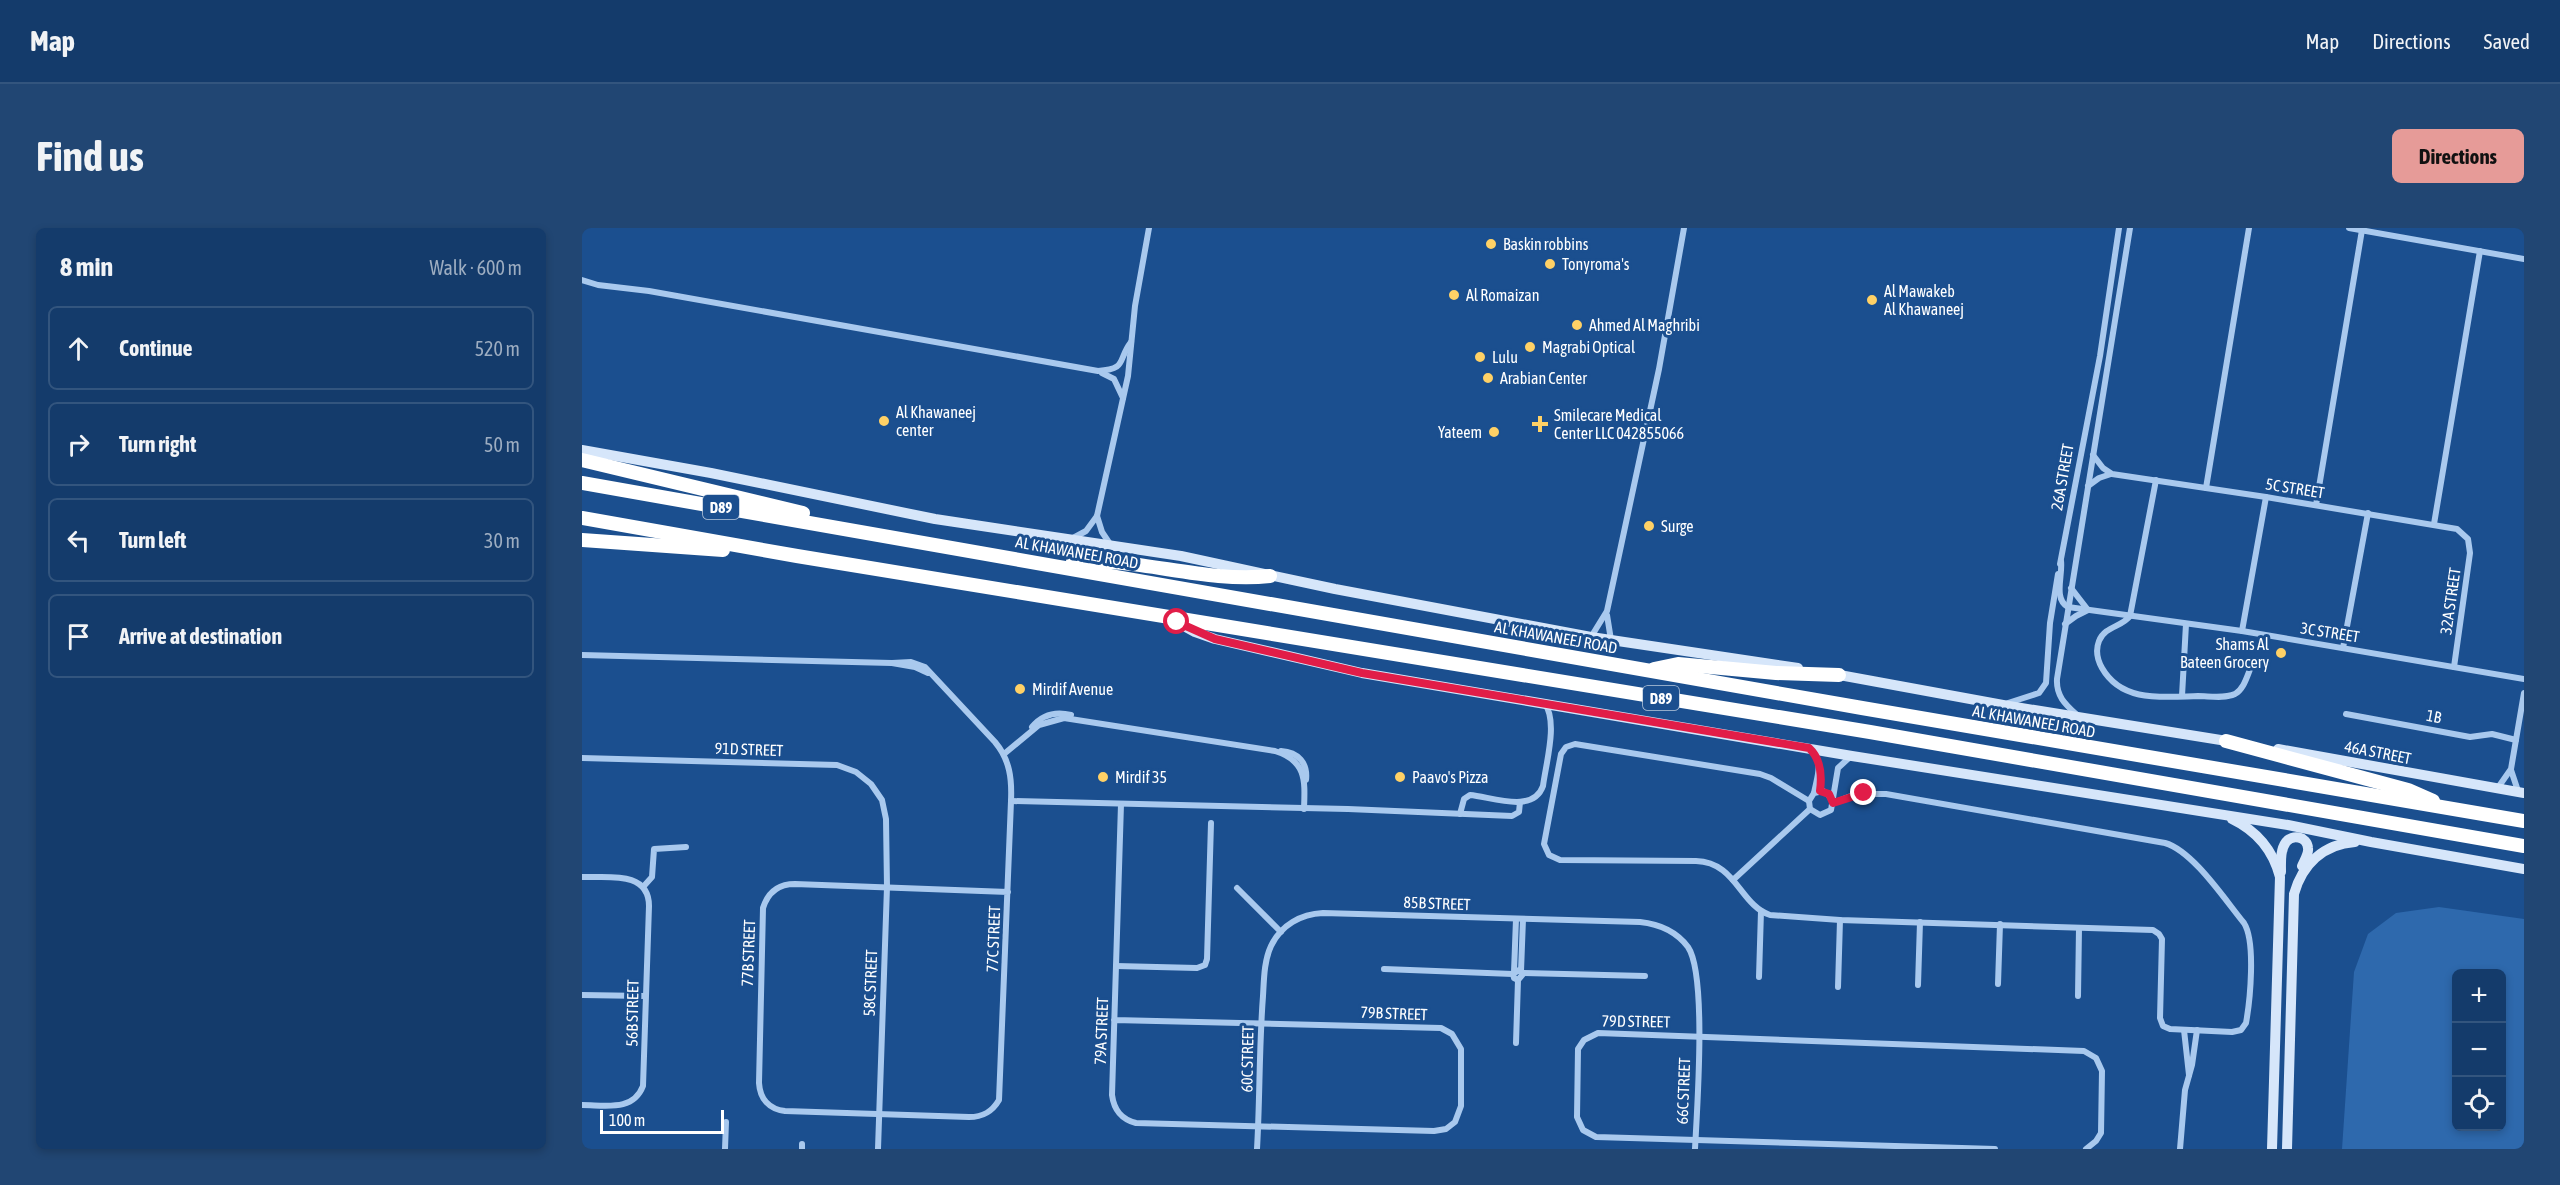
<!DOCTYPE html>
<html lang="en">
<head>
<meta charset="utf-8">
<style>
	body { margin:0; font-family:"Asap Condensed",sans-serif; background:#214673; color:#f1f3f6 }
	.controls { position:absolute; right:18px; bottom:18px; display:grid; overflow:hidden; border-radius:9px; box-shadow:0 3px 9px #0003 }
	.controls button { width:54px; height:54px; display:grid; place-items:center; padding:0; border:0; border-bottom:2px solid #33557e; background:#143b6b; color:#f1f3f6; font:30px sans-serif }
	.scale { position:absolute; left:18px; bottom:15px; width:124px; box-sizing:border-box; padding-left:6px; border:3px solid #fff; border-top:0; font-size:16px; line-height:21px; white-space:nowrap; color:#fff; -webkit-text-stroke:4px #1b4f8f; paint-order:stroke }
	.stop { position:absolute; width:18px; height:18px; margin:-14px; border:4px solid #e11d48; border-radius:50%; background:#fff }
	.stop.end { background:#e11d48; border-color:#fff; box-shadow:0 2px 6px #0008 }
	.list { margin:0; padding:0; list-style:none }
	h2 { display:flex; justify-content:space-between; align-items:center; height:78px; margin:0; padding:0 24px; font-size:26px }
	h2 small { font-size:20px; font-weight:400; color:#9dadc1 }
	.list li { display:grid; grid-template-columns:39px 1fr auto; gap:18px; align-items:center; box-sizing:border-box; height:84px; margin:0 12px 12px; padding:0 12px; border:2px solid #33557e; border-radius:9px }
	.list b { display:block; font-size:22px; white-space:nowrap }
	.list em { font-size:20px; font-style:normal; color:#9dadc1 }
	.icon { flex:none; width:33px; height:33px; fill:none; stroke:currentColor; stroke-width:2; stroke-linecap:round; stroke-linejoin:round }
	.map { position:relative; flex:none; width:1942px; height:921px; overflow:hidden; border-radius:9px }
	header { display:flex; align-items:center; gap:36px; box-sizing:border-box; height:84px; padding:0 30px; background:#143b6b; border-bottom:2px solid #33557e }
	header strong { font-size:28px }
	nav { display:flex; gap:33px; margin-inline-start:auto; font-size:21px }
	.intro { display:flex; align-items:center; justify-content:space-between; box-sizing:border-box; height:144px; padding:0 36px }
	h1 { margin:0; font-size:42px }
	.button { padding:15px 27px; border-radius:9px; background:#e69b98; color:#111; font-size:21px; font-weight:700 }
	main { display:flex; gap:36px; padding:0 36px }
	aside { flex:1; background:#143b6b; border-radius:9px; box-shadow:0 3px 9px #0003 }
	.map>svg:first-child { display:block }
	.green { fill:#2e69ad; fill-rule:evenodd }
	.lines { fill:none; stroke-linecap:round; stroke-linejoin:round }
	.street { stroke:#a9c9ee; stroke-width:6 }
	.secondary { stroke:#d6e6fa; stroke-width:10 }
	.highway { stroke:#fff; stroke-width:14 }
	.route { stroke:#e11d48; stroke-width:8 }
	.poi-dot { fill:#ffd166; stroke:#1b4f8f; stroke-width:2 }
	.labels { text-anchor:middle; dominant-baseline:central; stroke-width:6; stroke-linejoin:round; paint-order:stroke }
	.shield { fill:#1b4f8f; stroke:#bbcadd; stroke-width:1.5 }
	.shield-label { font-size:15px; font-weight:bold; fill:#fff }
	.poi-label { font-size:16px; fill:#fff; stroke:#1b4f8f; text-anchor:start }
	.street-label { font-size:16px; fill:#fff; stroke:#1b4f8f }
</style>
</head>
<body>
<header>
<strong>Map</strong>
<nav><a>Map</a><a>Directions</a><a>Saved</a></nav>
</header>
<div class="intro"><h1>Find us</h1><a class="button">Directions</a></div>
<main>
<aside>
<h2>8 min<small>Walk · 600 m</small></h2>
<ul class="list">
<li><svg class="icon" aria-label="ahead" viewBox="0 0 24 24"><path d="M12 20V5M6 11l6-6 6 6"/></svg><div><b>Continue</b></div><em>520 m</em></li>
<li><svg class="icon" aria-label="right" viewBox="0 0 24 24"><path d="M7 20v-9h11M14 6l5 5-5 5"/></svg><div><b>Turn right</b></div><em>50 m</em></li>
<li><svg class="icon" aria-label="left" viewBox="0 0 24 24"><path d="M17 20v-9H6M10 6l-5 5 5 5"/></svg><div><b>Turn left</b></div><em>30 m</em></li>
<li><svg class="icon" aria-label="arrive" viewBox="0 0 24 24"><path d="M6 21V4h12l-3 4 3 4H6"/></svg><div><b>Arrive at destination</b></div></li>
</ul>
</aside>
<div class="map">
<svg width="1942" height="921" viewBox="0 0 1942 921">
	<rect width="100%" height="100%" fill="#1b4f8f"/>
	<!-- green -->
	<path class="green" d="M1857,679l85,12v230h-182l12,-177 14,-38 28,-21zM1874,746h46v152h-46z"/>
	<g class="lines">
		<!-- street -->
		<g class="street">
			<path d="M1767,0l175,31"/>
			<path d="M0,52l16,5 51,6 449,80c30,-2 19,-11 33,-29"/>
			<path d="M520,145l12,6 9,19"/>
			<path d="M1511,227l10,13 9,6 154,23 191,32 11,10 2,14 -16,114"/>
			<path d="M1574,252l-26,136c-8,11 -25,10 -31,25 -4,10 -2,18 3,27 20,35 61,29 96,28 11,0 26,3 37,-2 9,-5 12,-18 16,-27"/>
			<path d="M1506,258l11,-8 12,-4"/>
			<path d="M1624,260l43,-260"/>
			<path d="M1734,277l46,-275"/>
			<path d="M515,288l5,16 8,12"/>
			<path d="M1852,296l46,-273"/>
			<path d="M491,310l13,-7 11,-15 31,-140 7,-70 14,-78"/>
			<path d="M1479,333c2,14 -8,38 7,46l174,24 282,48"/>
			<path d="M1478,336l40,-208 19,-128"/>
			<path d="M1025,387l4,25"/>
			<path d="M1483,396l11,-8 12,-6 -17,-22"/>
			<path d="M1660,403l24,-134"/>
			<path d="M1009,409l16,-26 52,-242 25,-141"/>
			<path d="M1761,420l25,-135"/>
			<path d="M0,427l310,8 23,4 13,6"/>
			<path d="M310,435l19,-1 14,5 70,75c15,18 17,37 16,59l-12,299c-7,12 -16,17 -30,17l-184,-6c-16,-2 -25,-12 -26,-28l4,-175c5,-16 16,-24 32,-24l213,8"/>
			<path d="M1600,468l4,-72"/>
			<path d="M1426,475l31,-10 7,-10 4,-60 8,-49"/>
			<path d="M1764,486l124,23 22,-3 24,6"/>
			<path d="M1495,487c-12,-11 -21,-19 -20,-36l73,-451"/>
			<path d="M450,499c10,-12 23,-16 39,-12"/>
			<path d="M1229,521c13,14 6,28 3,44"/>
			<path d="M699,523c17,1 27,12 25,29"/>
			<path d="M422,526l35,-29 25,-7 211,33c32,10 30,30 29,58"/>
			<path d="M0,530l255,7 19,7 15,12 11,16 4,19 1,68 -9,262"/>
			<path d="M1929,542l7,21"/>
			<path d="M1238,543v20"/>
			<path d="M1915,561l14,-20 13,-76"/>
			<path d="M1249,569l-8,-6 -9,2 -5,8 1,8 10,6 11,-5 7,-42 12,-11"/>
			<path d="M429,573l337,8 164,7 7,-4 1,-10"/>
			<path d="M1227,573l-38,-23 -11,-4 -185,-30 -9,3 -5,7 -17,90 5,11 11,5 136,1c40,1 44,44 74,54l70,5 313,10 6,4 3,5 -2,79 3,8 7,3 62,3 9,-2 5,-7c4,-22 10,-81 -2,-100 -19,-23 -51,-72 -79,-80l-279,-49h-30l-23,9"/>
			<path d="M878,586l4,-15 6,-4c22,2 63,19 73,-9 3,-23 15,-64 2,-82"/>
			<path d="M0,649c25,1 67,-7 67,29l-6,180c-10,26 -38,19 -61,19"/>
			<path d="M1151,652l77,-71"/>
			<path d="M61,659l9,-10 2,-28 32,-2"/>
			<path d="M655,660l44,44"/>
			<path d="M534,738l81,2 8,-3 2,-6 4,-136"/>
			<path d="M802,741l129,5"/>
			<path d="M939,743l2,-52"/>
			<path d="M932,744l2,-53"/>
			<path d="M941,745l122,3"/>
			<path d="M1177,749l2,-66"/>
			<path d="M1416,756l2,-60"/>
			<path d="M1336,757l2,-63"/>
			<path d="M1256,759l2,-67"/>
			<path d="M0,767l63,1"/>
			<path d="M1496,768l1,-68"/>
			<path d="M532,792l327,8 11,6 9,15v57l-6,16 -9,7 -12,2 -298,-8c-15,-4 -22,-13 -24,-28l9,-291"/>
			<path d="M1602,802l5,45"/>
			<path d="M934,815l2,-63 5,-6 -4,-4 -6,4 1,4 4,2"/>
			<path d="M143,921l1,-27"/>
			<path d="M220,921v-5"/>
			<path d="M675,921c3,-51 2,-102 6,-153 1,-17 1,-35 8,-50 10,-21 30,-32 52,-33l317,9c19,2 36,9 48,25 19,28 9,162 7,202"/>
			<path d="M1413,921l-399,-12 -13,-7 -6,-13 1,-68 6,-9 14,-7 486,18 12,7 6,13 -1,62 -5,8 -10,8"/>
			<path d="M1598,921l5,-59 7,-25 5,-35"/>
		</g>
		<!-- secondary -->
		<g class="secondary">
			<path d="M0,222l129,23 224,46 246,37 154,33 256,48 207,31"/>
			<path d="M591,392l22,12 20,7 147,34 490,83 436,69 83,17 153,27"/>
			<path d="M1252,446l169,31 230,37"/>
			<path d="M1696,521l246,44"/>
			<path d="M1650,591c25,12 41,31 48,58l-8,272"/>
			<path d="M1699,644c0,-10 -1,-22 5,-30 6,-8 21,-6 22,6 1,6 -4,13 -6,18"/>
			<path d="M1705,921l7,-255c8,-29 29,-50 61,-52"/>
		</g>
		<!-- highway -->
		<g class="highway">
			<path d="M0,232l221,53"/>
			<path d="M0,255l1280,225 662,113"/>
			<path d="M0,290l215,38 1073,176 654,114"/>
			<path d="M0,312l141,10"/>
			<path d="M491,334c66,-5 130,21 197,14"/>
			<path d="M1072,441l24,-5 98,9 63,2"/>
			<path d="M1644,513l182,49 25,11"/>
		</g>
	</g>
	<g class="lines">
		<!-- route -->
		<path class="route" d="M595,394l38,17 147,34 447,75c12,11 13,28 11,43l9,3 4,9 31,-10"/>
	</g>
	<!-- markers -->
	<g class="poi-dot">
		<circle cx="909" cy="16" r="6"/>
		<circle cx="968" cy="36" r="6"/>
		<circle cx="872" cy="67" r="6"/>
		<circle cx="1290" cy="72" r="6"/>
		<circle cx="995" cy="97" r="6"/>
		<circle cx="948" cy="119" r="6"/>
		<circle cx="898" cy="129" r="6"/>
		<circle cx="906" cy="150" r="6"/>
		<circle cx="302" cy="193" r="6"/>
		<path d="M955 187h6v6h6v6h-6v6h-6v-6h-6v-6h6z"/>
		<circle cx="912" cy="204" r="6"/>
		<circle cx="1067" cy="298" r="6"/>
		<circle cx="1699" cy="425" r="6"/>
		<circle cx="438" cy="461" r="6"/>
		<circle cx="521" cy="549" r="6"/>
		<circle cx="818" cy="549" r="6"/>
	</g>
	<g class="labels">
		<!-- shield labels -->
		<g class="shield">
			<rect x="121" y="267" width="36" height="24" rx="4.5"/>
			<rect x="1061" y="458" width="36" height="24" rx="4.5"/>
		</g>
		<g class="shield-label">
			<text x="139" y="279">D89</text>
			<text x="1079" y="470">D89</text>
		</g>
		<!-- poi labels -->
		<g class="poi-label">
			<text x="921" y="16">Baskin robbins</text>
			<text x="980" y="36">Tonyroma's</text>
			<text x="1302" y="63">Al Mawakeb<tspan x="1302" dy="18">Al Khawaneej</tspan></text>
			<text x="884" y="67">Al Romaizan</text>
			<text x="1007" y="97">Ahmed Al Maghribi</text>
			<text x="960" y="119">Magrabi Optical</text>
			<text x="910" y="129">Lulu</text>
			<text x="918" y="150">Arabian Center</text>
			<text x="314" y="184">Al Khawaneej<tspan x="314" dy="18">center</tspan></text>
			<text x="972" y="187">Smilecare Medical<tspan x="972" dy="18">Center LLC 042855066</tspan></text>
			<text x="900" y="204" text-anchor="end">Yateem</text>
			<text x="1079" y="298">Surge</text>
			<text x="1687" y="416" text-anchor="end">Shams Al<tspan x="1687" dy="18">Bateen Grocery</tspan></text>
			<text x="450" y="461">Mirdif Avenue</text>
			<text x="533" y="549">Mirdif 35</text>
			<text x="830" y="549">Paavo's Pizza</text>
		</g>
		<!-- street labels -->
		<g class="street-label">
			<text transform="translate(1480 249) rotate(-80)">26A STREET</text>
			<text transform="translate(1713 260) rotate(9)">5C STREET</text>
			<text transform="translate(495 324) rotate(10)">AL KHAWANEEJ ROAD</text>
			<text transform="translate(1868 373) rotate(-82)">32A STREET</text>
			<text transform="translate(1748 404) rotate(9)">3C STREET</text>
			<text transform="translate(974 409) rotate(10)">AL KHAWANEEJ ROAD</text>
			<text transform="translate(1852 488) rotate(11)">1B</text>
			<text transform="translate(1452 493) rotate(10)">AL KHAWANEEJ ROAD</text>
			<text transform="translate(167 521) rotate(2)">91D STREET</text>
			<text transform="translate(1796 524) rotate(11)">46A STREET</text>
			<text transform="translate(855 675) rotate(2)">85B STREET</text>
			<text transform="translate(411 711) rotate(-88)">77C STREET</text>
			<text transform="translate(166 725) rotate(-88)">77B STREET</text>
			<text transform="translate(288 755) rotate(-88)">58C STREET</text>
			<text transform="translate(50 785) rotate(-89)">56B STREET</text>
			<text transform="translate(812 785) rotate(2)">79B STREET</text>
			<text transform="translate(1054 793) rotate(1)">79D STREET</text>
			<text transform="translate(519 803) rotate(-88)">79A STREET</text>
			<text transform="translate(665 831) rotate(-89)">60C STREET</text>
			<text transform="translate(1101 863) rotate(-88)">66C STREET</text>
		</g>
	</g>
</svg>
<div class="controls">
<button>+</button>
<button>−</button>
<button><svg class="icon" aria-label="locate" viewBox="0 0 24 24"><circle cx="12" cy="12" r="6"/><path d="M12 2v4M12 18v4M2 12h4M18 12h4"/></svg></button>
</div>
<div class="scale">100 m</div>
<div class="stop" style="left:595px;top:394px"></div>
<div class="stop end" style="left:1282px;top:565px"></div>
</div>
</main>
</body>
</html>
